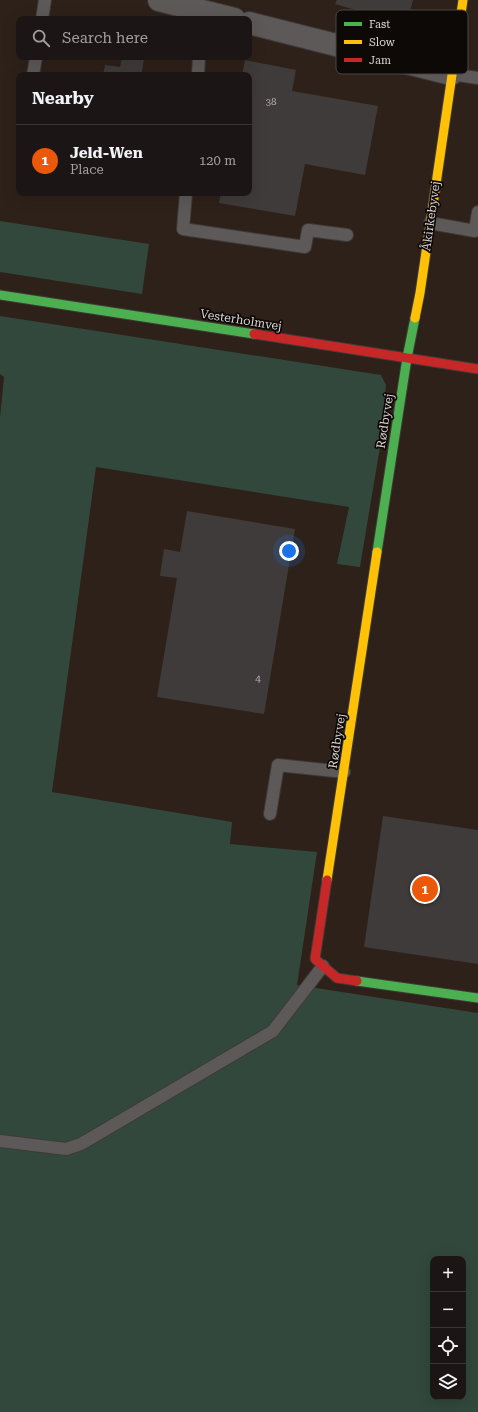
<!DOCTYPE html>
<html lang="en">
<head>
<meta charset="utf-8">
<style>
	body { margin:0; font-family:"Roboto Serif",serif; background:#241f1e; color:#f1f3f6 }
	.controls { position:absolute; right:12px; bottom:12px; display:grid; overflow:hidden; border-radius:8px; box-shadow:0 4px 16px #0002 }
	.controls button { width:36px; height:36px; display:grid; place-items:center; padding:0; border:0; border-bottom:1px solid #393534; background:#1b1615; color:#f1f3f6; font:20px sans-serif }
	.you { position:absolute; left:289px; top:551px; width:14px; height:14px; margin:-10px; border:3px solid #fff; border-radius:50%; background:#1a73e8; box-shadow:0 0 0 6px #1a73e833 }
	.badge { display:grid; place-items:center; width:26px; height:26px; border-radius:50%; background:#ea580c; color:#fff; font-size:13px; font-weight:700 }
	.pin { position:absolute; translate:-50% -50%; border:2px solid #fff; box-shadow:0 1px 4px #0006 }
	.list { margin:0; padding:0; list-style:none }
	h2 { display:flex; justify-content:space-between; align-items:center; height:52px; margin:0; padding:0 16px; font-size:17px }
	h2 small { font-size:13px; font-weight:400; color:#a09fa0 }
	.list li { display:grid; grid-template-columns:26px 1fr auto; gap:12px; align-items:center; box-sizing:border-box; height:72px; padding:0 16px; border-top:1px solid #393534 }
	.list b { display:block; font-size:15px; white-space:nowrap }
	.list p { margin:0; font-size:13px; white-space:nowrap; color:#a09fa0 }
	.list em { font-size:13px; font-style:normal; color:#a09fa0 }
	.icon { flex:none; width:22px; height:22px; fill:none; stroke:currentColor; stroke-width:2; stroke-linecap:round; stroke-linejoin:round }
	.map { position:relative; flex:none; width:478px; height:1412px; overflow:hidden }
	.search { position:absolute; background:#1b1615; box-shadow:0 4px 16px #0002; left:16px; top:16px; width:236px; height:44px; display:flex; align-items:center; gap:10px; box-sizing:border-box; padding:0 14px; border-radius:8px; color:#a09fa0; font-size:15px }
	.panel { position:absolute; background:#1b1615; box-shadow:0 4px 16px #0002; left:16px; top:72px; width:236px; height:124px; border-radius:8px }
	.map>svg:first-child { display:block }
	.built { fill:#2e2119; fill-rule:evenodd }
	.green { fill:#32483c; fill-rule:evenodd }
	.building { fill:#3f3b3b }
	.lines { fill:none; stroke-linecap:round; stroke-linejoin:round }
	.lane-casing { stroke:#3e3a38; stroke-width:14 }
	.street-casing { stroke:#3e3a38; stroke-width:24 }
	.fast-casing { stroke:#3e3a38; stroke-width:11 }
	.slow-casing { stroke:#3e3a38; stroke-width:11 }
	.jam-casing { stroke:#3e3a38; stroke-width:11 }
	.lane { stroke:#5d5958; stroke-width:12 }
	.street { stroke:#5d5958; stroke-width:22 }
	.fast { stroke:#4caf50; stroke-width:9 }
	.slow { stroke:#ffc107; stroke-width:9 }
	.jam { stroke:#c62828; stroke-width:9 }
	.labels { text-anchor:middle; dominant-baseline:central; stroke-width:3.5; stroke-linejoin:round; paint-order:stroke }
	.number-label { font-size:10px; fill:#b5aeac }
	.street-label { font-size:12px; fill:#dcd5d2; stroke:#0d0907 }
	.key { fill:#0d0907; stroke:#4b4644; stroke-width:1 }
	.key-label { font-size:11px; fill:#dcd5d2 }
</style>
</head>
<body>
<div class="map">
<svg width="478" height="1412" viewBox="0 0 478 1412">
	<rect width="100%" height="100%" fill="#241e1c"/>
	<!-- built -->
	<path class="built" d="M0,0h478v1013l-478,-74zM19,19h230v38h-230zM19,75h230v118h-230z"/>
	<!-- green -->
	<g class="green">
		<path d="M0,221l149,23 -7,50 -142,-22z"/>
		<path d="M0,316l381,59 5,10 -5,56 -21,126 -23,-3 12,-57 -253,-40 -44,325 180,30 -2,22 87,8 -20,133 181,28v399h-478v-994l4,-41 -4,-3zM433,1259h30v138h-30z"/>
	</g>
	<!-- building -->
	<g class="building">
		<path d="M337,0h76l-6,21 -22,-6 -1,3 -49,-14z"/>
		<path d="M122,57h22l-2,15 14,3h-53l2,-10 15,2z"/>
		<path d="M245,60l51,10 -4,21 86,15 -13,69 -60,-11 -10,52 -76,-13 2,-10h28v-118h-7z"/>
		<path d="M187,511l108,18 -31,185 -107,-17 20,-119 -17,-2 4,-27 16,3z"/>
		<path d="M383,816l95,14v134l-114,-17z"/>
	</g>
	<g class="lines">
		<defs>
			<g id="lane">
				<path d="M42,19l3,-19"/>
				<path d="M451,74l27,4"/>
				<path d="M33,75l3,-18"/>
				<path d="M198,75l1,-18"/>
				<path d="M186,193l-3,36 122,18 3,-17 39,5"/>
				<path d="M430,223l45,8 3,-19"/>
				<path d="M270,814l8,-49 66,7"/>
				<path d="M0,1141l66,8 15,-5 192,-113 50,-65"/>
			</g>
			<g id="street">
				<path d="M159,0l75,19"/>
				<path d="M249,23l202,51"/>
			</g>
			<g id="fast">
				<path d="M0,295l254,39"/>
				<path d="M377,552l30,-194 8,-40"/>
				<path d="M357,981l121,17"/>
			</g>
			<g id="slow">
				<path d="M415,318l5,-25 43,-293"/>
				<path d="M327,880l50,-328"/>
			</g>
			<g id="jam">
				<path d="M254,334l224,35"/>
				<path d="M327,880l-12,79 22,19 20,3"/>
			</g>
		</defs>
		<!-- lane casing -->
		<use href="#lane" class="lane-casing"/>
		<!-- street casing -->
		<use href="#street" class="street-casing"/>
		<!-- fast casing -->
		<use href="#fast" class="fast-casing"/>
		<!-- slow casing -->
		<use href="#slow" class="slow-casing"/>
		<!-- jam casing -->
		<use href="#jam" class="jam-casing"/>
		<!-- lane -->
		<use href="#lane" class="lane"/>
		<!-- street -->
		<use href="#street" class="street"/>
		<!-- fast -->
		<use href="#fast" class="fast"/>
		<!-- slow -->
		<use href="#slow" class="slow"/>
		<!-- jam -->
		<use href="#jam" class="jam"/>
	</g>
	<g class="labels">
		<!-- number labels -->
		<g class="number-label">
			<text x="271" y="101">38</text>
			<text x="258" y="678">4</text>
		</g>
		<!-- street labels -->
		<g class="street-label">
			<text transform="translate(431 216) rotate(-82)">Åkirkebyvej</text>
			<text transform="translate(241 320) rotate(9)">Vesterholmvej</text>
			<text transform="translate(385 421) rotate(-81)">Rødbyvej</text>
			<text transform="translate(337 741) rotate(-81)">Rødbyvej</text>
		</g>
	</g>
	<!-- legend -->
	<rect x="336" y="10" width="132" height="64" rx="6" class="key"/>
	<rect x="344" y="22" width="18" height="4" fill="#4caf50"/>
	<rect x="344" y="40" width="18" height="4" fill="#ffc107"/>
	<rect x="344" y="58" width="18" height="4" fill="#c62828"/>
	<g class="key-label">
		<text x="369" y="28">Fast</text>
		<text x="369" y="46">Slow</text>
		<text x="369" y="64">Jam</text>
	</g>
</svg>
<div class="controls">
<button>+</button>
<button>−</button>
<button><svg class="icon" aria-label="locate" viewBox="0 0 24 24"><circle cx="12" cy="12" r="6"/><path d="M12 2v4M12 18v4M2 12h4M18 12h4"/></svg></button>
<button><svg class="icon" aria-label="layers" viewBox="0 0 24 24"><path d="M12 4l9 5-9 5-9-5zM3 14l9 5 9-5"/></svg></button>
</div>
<div class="you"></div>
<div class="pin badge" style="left:425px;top:889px">1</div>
<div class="search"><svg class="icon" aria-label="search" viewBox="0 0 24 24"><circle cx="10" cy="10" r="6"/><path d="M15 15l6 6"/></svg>Search here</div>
<section class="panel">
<h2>Nearby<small></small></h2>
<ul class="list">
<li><span class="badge">1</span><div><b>Jeld-Wen</b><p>Place</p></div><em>120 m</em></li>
</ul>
</section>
</div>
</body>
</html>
